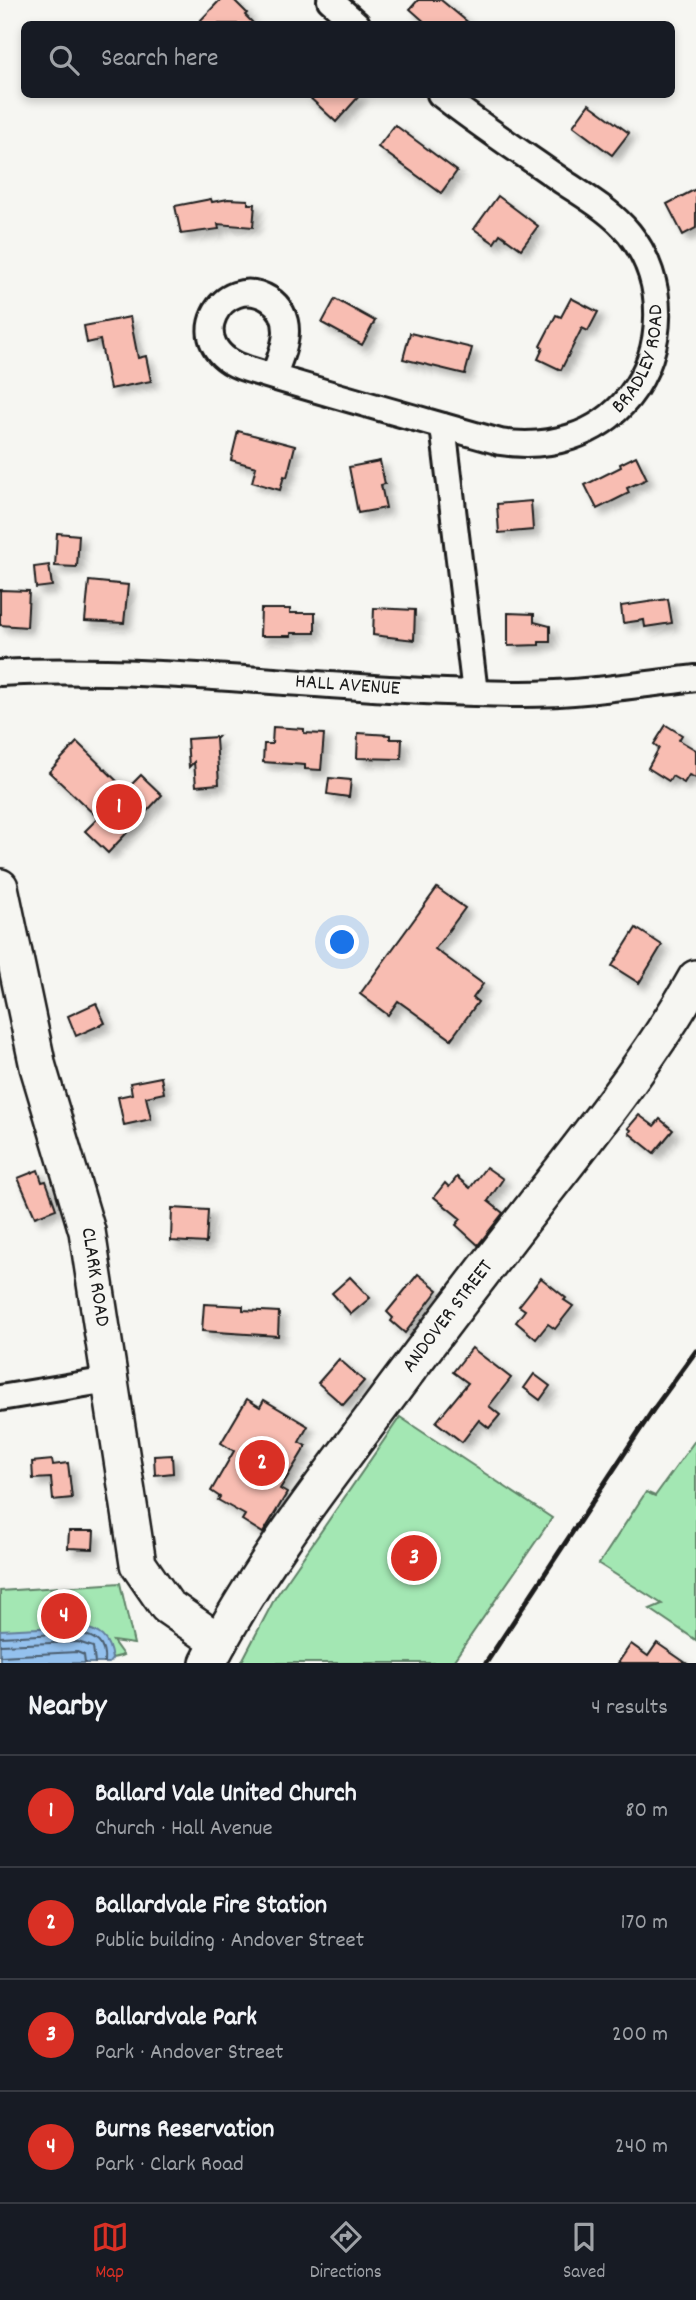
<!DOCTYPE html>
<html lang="en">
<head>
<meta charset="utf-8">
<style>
	body { margin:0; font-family:Dekko,sans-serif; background:#20242c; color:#f1f3f6 }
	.you { position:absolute; left:343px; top:943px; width:24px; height:24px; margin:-18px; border:5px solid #fff; border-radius:50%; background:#1a73e8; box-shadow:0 0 0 10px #1a73e833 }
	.badge { display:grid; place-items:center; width:46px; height:46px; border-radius:50%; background:#d93025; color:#fff; font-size:23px; font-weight:700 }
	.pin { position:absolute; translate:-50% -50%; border:4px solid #fff; box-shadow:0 2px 7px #0006 }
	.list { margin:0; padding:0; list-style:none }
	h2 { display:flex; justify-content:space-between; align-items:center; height:91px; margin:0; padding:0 28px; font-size:30px }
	h2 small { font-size:23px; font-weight:400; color:#9ea1a6 }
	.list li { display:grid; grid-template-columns:46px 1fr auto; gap:21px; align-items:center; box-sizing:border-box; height:112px; padding:0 28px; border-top:2px solid #363941 }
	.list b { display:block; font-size:26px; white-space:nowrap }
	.list p { margin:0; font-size:23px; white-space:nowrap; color:#9ea1a6 }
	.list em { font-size:23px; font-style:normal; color:#9ea1a6 }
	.icon { flex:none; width:38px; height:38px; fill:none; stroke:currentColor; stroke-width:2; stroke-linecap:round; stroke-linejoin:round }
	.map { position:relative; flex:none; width:696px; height:1663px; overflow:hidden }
	.search { position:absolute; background:#171b24; box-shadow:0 4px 10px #0003; left:21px; right:21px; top:21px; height:77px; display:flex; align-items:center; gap:18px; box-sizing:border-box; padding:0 24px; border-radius:10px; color:#9ea1a6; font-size:26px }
	.sheet { height:539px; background:#171b24 }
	nav { display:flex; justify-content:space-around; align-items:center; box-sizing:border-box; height:98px; border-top:2px solid #363941; background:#171b24; font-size:19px; color:#9ea1a6 }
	nav a { display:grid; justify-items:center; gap:4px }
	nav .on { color:#d93025 }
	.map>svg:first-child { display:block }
	.green { fill:#a3e7b3; stroke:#608268; stroke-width:2 }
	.water { fill:#94c1ee; stroke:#647f9a; stroke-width:2 }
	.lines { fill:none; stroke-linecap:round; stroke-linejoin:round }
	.shore { stroke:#4c5e70; stroke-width:2 }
	.building { fill:#f8bdb2; stroke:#1c1c1c; stroke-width:2; filter:url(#shadow) }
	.street-casing { stroke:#1c1c1c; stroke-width:30 }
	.secondary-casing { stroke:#1c1c1c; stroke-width:40 }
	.street { stroke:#f6f6f2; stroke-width:24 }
	.secondary { stroke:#f6f6f2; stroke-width:35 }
	.rail { stroke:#1c1c1c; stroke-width:5 }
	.labels { text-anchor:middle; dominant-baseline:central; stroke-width:7; stroke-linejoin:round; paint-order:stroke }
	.street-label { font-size:21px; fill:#1c1c1c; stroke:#f6f6f2 }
</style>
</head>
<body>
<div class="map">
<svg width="696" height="1663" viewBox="0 0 696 1663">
	<defs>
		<filter id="shadow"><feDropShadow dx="6" dy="6" stdDeviation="3.5" flood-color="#0004"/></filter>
	</defs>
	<rect width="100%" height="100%" fill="#f6f6f2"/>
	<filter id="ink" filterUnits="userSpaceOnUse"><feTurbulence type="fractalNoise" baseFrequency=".0143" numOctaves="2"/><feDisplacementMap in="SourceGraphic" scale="14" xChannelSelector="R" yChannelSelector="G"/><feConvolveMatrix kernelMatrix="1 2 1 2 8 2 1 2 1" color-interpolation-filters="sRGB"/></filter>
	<g filter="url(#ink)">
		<!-- green -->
		<g class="green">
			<path d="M400,1417l152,101 -100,145h-211l34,-65z"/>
			<path d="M696,1439v201l-46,-31 12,-5 -63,-40 47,-72 9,4z"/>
			<path d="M120,1583l14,61 -21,-3 10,14c-18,8 -98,8 -123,8v-72z"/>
		</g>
		<!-- water -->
		<path class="water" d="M79,1626c21,5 30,11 33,33l-3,4h-109v-33z"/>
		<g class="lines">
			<!-- shore -->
			<g class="shore">
				<path d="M0,1637l78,-4c18,4 28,10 26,30"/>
				<path d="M0,1645l78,-3 15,5 2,16"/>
				<path d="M0,1656l77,-4 7,3 1,8"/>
			</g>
		</g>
		<!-- building -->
		<g class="building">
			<path d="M220,0h14l13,13 -2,2 9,9h-57z"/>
			<path d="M418,0h23l29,24h-43l-17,-15z"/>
			<path d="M306,94h55l-25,28z"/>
			<path d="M589,104l40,29 -17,22 -39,-29z"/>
			<path d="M395,125l62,46 -16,22 -63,-46z"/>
			<path d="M696,189v39l-13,7 -16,-31z"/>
			<path d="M498,196l40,30 -17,23 -21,-15 -6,9 -20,-14z"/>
			<path d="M211,199l1,3 16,-3 20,1v4h7l-2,23 -35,-3 1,5 -38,5 -6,-28z"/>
			<path d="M571,298l27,14 -10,19 -6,-3 -21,42 -23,-11 5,-11 -3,-2 16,-31 5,2z"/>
			<path d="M335,299l40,22 -13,24 -40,-22z"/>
			<path d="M130,317l8,41 8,-2 5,25 -41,8 -10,-49 -13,3 -3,-17z"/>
			<path d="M410,333l62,15 -7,26 -62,-15z"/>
			<path d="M238,431l57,15 -8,31 -3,-1 -4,14 -28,-8 4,-15 -25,-7z"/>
			<path d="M636,456l11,23 -20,9 2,5 -32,16 -12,-24 36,-18 -1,-3z"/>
			<path d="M380,461l5,23 -4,1 5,23 -28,5 -9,-46z"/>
			<path d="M531,501l2,29 -34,3 -2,-29z"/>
			<path d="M57,533l22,2 -2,32 -22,-1z"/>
			<path d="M49,565l3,21 -16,2 -2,-21z"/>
			<path d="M89,581l39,4 -4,38 -39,-2z"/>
			<path d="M0,590l29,1 -2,36 -27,-2z"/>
			<path d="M668,599l4,24 -27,4 -1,-7 -21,3 -2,-17z"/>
			<path d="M374,608l41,2 -1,30 -41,-5z"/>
			<path d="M261,609h29v4h25v20h-24v3h-31z"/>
			<path d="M508,613l26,1v8l16,4v16h-11v3l-31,1z"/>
			<path d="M666,725l16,10 -3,5 17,10v28l-7,-3 -5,8 -12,-7 -3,5 -21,-13 11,-20 -5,-4z"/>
			<path d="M273,727l31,2v4l20,1 -3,36 -16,-1v-4l-42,-3 1,-18h8z"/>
			<path d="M358,733l32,2v4h12l-1,20 -44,-1z"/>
			<path d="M218,737l-2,2 3,45 -23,2 -2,-24 -5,5 -2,-28z"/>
			<path d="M77,742l49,48 15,-15 21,20 -54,58 -23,-22 13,-13 -49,-46z"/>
			<path d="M329,778l22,2 -2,17 -22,-3z"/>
			<path d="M437,888l28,20 -30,41 48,35 -10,14 5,4 -27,37 -53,-38 -10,14 -28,-21z"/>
			<path d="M636,928l26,17 -23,38 -27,-17z"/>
			<path d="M96,1003l9,20 -29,13 -8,-20z"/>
			<path d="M161,1077l3,16 -18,4 5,22 -27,6 -6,-28 14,-3 -2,-11z"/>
			<path d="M639,1115l15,11 6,-7 13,11 -19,23 -25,-20 2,-3 -3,-2z"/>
			<path d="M486,1167l17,12 -15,22 15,12 -25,32 -22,-20 5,-6 -27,-22 11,-14 4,4 8,-10 13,11z"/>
			<path d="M38,1170l4,12 4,-1 10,28 -21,8 -17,-39z"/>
			<path d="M172,1208l36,2 -2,33 -35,-2z"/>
			<path d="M418,1274l20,16 -33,43 -14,-12 2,-3 -6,-6z"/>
			<path d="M350,1277l20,21 -19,16 -19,-21z"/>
			<path d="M541,1278l25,20 -2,2 9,6 -18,23 -7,-5 -12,15 -20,-17 9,-12 -6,-4z"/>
			<path d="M204,1304l39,2v4l36,2 -1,24 -76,-5z"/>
			<path d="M472,1348l39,30 -22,28 11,9 -11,13 -10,-8 -17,22 -26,-20 32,-39 -15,-11z"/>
			<path d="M339,1359l25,22 -21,24 -25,-22z"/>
			<path d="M534,1374l16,12 -10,14 -16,-12z"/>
			<path d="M247,1399l13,8 4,-7 44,26 -9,16 7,4 -26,43 7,4 -24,40 -21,-13 3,-5 -27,-15 2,-3 -9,-6 23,-40 -13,-8z"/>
			<path d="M172,1455l1,18 -18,2 -1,-19z"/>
			<path d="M52,1460l1,5 15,-2 4,35 -19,2 -2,-22 -18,1 -1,-17z"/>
			<path d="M69,1531h25l-1,18 -25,-1z"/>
			<path d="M657,1643l29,20h-68l13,-19 17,12z"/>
		</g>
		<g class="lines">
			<defs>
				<g id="street">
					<path d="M330,0l27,24"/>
					<path id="s1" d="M273,377c5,-14 13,-31 13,-46 0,-13 -6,-25 -17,-32 -46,-29 -93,48 -22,70 84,26 169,49 253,73 48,7 97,-5 129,-45 37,-47 38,-117 0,-164 -18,-22 -43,-36 -67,-52 -41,-29 -83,-56 -122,-87"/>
					<path d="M443,426l32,267"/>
					<path id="s2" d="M0,673c174,-8 348,20 521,21 59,0 117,-9 175,-16"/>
					<path d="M0,1398l109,-18"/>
				</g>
				<g id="secondary">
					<path id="s3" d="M0,887l38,180 49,164 51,333 29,42 52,36"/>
					<path id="s4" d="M208,1663c45,-87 103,-164 162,-242 58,-78 117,-155 177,-232 53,-68 107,-136 149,-211"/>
				</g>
			</defs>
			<!-- street casing -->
			<use href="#street" class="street-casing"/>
			<!-- secondary casing -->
			<use href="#secondary" class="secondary-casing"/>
			<!-- street -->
			<use href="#street" class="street"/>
			<!-- secondary -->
			<use href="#secondary" class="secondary"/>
			<!-- rail -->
			<path class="rail" d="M486,1663l167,-253 43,-59"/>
		</g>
	</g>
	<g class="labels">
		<!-- street labels -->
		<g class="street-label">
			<text stroke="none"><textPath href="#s1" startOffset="670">BRADLEY ROAD</textPath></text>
			<text stroke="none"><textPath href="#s2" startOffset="348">HALL AVENUE</textPath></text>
			<text stroke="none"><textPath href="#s3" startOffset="402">CLARK ROAD</textPath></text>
			<text stroke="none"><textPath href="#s4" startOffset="422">ANDOVER STREET</textPath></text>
		</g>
	</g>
</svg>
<div class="you"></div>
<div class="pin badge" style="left:119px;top:807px">1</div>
<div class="pin badge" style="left:262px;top:1463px">2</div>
<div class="pin badge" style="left:414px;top:1558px">3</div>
<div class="pin badge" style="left:64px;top:1616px">4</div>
<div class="search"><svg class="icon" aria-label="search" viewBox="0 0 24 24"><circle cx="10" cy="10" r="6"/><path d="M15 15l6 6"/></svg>Search here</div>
</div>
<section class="sheet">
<h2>Nearby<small>4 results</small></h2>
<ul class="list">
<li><span class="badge">1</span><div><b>Ballard Vale United Church</b><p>Church · Hall Avenue</p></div><em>80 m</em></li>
<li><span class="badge">2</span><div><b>Ballardvale Fire Station</b><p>Public building · Andover Street</p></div><em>170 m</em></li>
<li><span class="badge">3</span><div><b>Ballardvale Park</b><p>Park · Andover Street</p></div><em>200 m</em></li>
<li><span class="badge">4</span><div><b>Burns Reservation</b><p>Park · Clark Road</p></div><em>240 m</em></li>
</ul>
</section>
<nav>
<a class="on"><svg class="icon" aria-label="map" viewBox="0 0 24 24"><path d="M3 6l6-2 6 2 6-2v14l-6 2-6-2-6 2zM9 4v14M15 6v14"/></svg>Map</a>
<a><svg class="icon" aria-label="directions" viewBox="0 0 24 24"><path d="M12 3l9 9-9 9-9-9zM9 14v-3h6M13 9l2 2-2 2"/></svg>Directions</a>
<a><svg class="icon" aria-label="saved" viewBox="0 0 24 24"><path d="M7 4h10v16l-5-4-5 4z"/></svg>Saved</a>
</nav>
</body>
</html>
